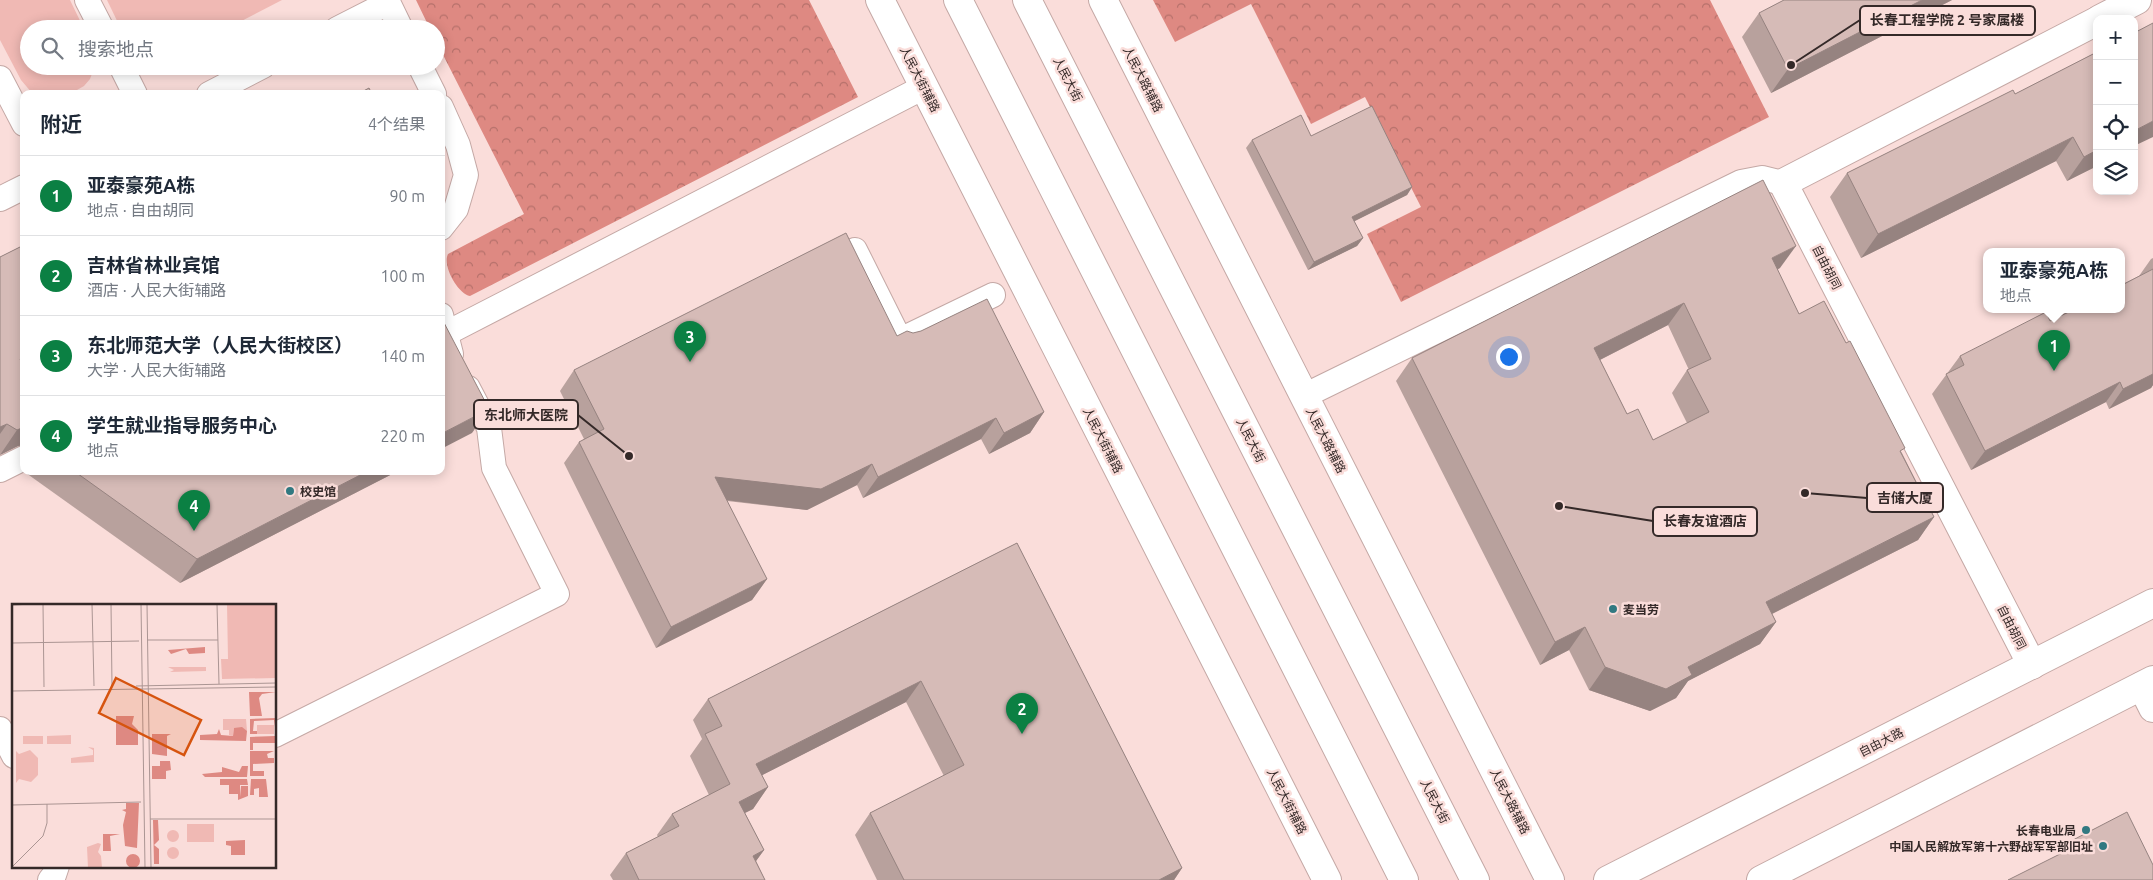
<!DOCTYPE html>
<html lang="zh">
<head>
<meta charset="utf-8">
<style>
	body { margin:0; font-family:Ubuntu,"Noto Sans SC",sans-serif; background:#f6f6f7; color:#1f2937 }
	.controls { position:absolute; right:15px; top:15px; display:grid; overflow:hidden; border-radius:10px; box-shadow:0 2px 12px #0003 }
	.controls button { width:45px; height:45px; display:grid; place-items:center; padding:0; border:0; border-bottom:1px solid #e0e1e3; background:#fff; color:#1f2937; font:25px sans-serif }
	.you { position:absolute; left:1508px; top:356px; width:18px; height:18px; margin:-12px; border:4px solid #fff; border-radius:50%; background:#1a73e8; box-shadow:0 0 0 8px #1a73e833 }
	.badge { display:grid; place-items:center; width:32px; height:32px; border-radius:50%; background:#0b8043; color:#fff; font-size:16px; font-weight:700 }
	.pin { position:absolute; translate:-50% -41px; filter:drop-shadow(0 1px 2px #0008) }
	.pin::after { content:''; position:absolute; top:26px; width:18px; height:15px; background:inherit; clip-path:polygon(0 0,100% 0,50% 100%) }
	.popup { position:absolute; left:1983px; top:248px; width:142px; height:65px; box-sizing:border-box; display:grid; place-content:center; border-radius:10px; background:#fff; filter:drop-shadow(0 1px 4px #0005); font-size:16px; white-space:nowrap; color:#747a83 }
	.popup b { font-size:19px; color:#1f2937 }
	.popup::after { content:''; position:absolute; left:50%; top:100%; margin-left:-10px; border:10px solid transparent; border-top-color:#fff }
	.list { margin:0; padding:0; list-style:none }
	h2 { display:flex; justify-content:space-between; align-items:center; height:65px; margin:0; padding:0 20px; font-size:21px }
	h2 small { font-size:16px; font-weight:400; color:#747a83 }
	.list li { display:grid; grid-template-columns:32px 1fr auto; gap:15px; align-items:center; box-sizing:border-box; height:80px; padding:0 20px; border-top:1px solid #e0e1e3 }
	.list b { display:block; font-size:19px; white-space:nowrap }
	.list p { margin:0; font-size:16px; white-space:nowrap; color:#747a83 }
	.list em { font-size:16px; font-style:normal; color:#747a83 }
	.icon { flex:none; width:28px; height:28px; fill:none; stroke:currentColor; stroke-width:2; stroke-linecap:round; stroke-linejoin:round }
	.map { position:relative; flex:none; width:2153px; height:880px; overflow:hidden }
	.search { position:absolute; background:#fff; box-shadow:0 2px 12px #0003; left:20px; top:20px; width:425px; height:55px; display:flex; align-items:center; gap:12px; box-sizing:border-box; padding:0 18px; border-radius:28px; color:#747a83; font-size:19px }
	.panel { position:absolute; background:#fff; box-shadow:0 2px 12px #0003; left:20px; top:90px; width:425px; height:385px; border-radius:10px }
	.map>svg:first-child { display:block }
	.grass { fill:#f0b9b4 }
	.forest { fill:url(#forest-crowns) }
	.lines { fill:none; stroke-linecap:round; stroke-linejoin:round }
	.lane-casing { stroke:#c4a8a5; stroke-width:26 }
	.street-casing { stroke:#c4a8a5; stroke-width:30 }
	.secondary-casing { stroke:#c4a8a5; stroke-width:30 }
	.primary-casing { stroke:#c4a8a5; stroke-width:30 }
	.lane { stroke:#fff; stroke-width:24 }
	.street { stroke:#fff; stroke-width:28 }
	.secondary { stroke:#fff; stroke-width:28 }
	.primary { stroke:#fff; stroke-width:28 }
	.wall { fill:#b8a19d; fill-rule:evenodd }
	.shaded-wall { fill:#968380 }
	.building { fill:#d6bbb7; stroke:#968380; fill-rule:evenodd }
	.poi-dot { fill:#317981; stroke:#faddda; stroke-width:2 }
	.labels { text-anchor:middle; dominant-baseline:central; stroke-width:5; stroke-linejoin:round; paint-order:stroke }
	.street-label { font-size:12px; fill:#342928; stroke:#faddda }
	.poi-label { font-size:12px; font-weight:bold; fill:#342928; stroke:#faddda; text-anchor:start }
	.inset-road { fill:none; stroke:#ab9593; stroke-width:1 }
	.view { fill:#d6540f; fill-opacity:0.15; stroke:#d6540f; stroke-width:2.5 }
	.inset-edge { fill:none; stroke:#342928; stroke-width:2.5 }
	.leader { fill:none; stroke:#342928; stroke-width:2 }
	.callout-dot { fill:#342928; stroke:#faddda; stroke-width:2 }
	.callout { fill:#faddda; stroke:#342928; stroke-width:2 }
	.callout-label { font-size:14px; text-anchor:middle; font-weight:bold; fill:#342928 }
</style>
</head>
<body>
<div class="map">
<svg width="2153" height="880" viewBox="0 0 2153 880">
	<defs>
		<pattern id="forest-crowns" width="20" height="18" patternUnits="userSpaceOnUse" patternTransform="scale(1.25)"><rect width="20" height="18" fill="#de8982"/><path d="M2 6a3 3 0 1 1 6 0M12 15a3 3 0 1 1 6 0" fill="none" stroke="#b5706a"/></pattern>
	</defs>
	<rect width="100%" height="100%" fill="#faddda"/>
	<!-- grass -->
	<g class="grass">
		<path d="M0,0h70l14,29h-55v37h66l-5,13 -6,7 -14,8 -38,-1 -11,-13 -21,-40z"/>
		<path d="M107,0h175l-56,29h-105z"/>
	</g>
	<!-- forest -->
	<g class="forest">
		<path d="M416,0h393l49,97 -388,199c-12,-2 -28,-30 -22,-42l76,-40 -88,-173v-12h-6z"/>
		<path d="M1153,0h557l59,117 -368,185 -34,-68 54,-27 -56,-110 -54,27 -60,-120 -76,38z"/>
	</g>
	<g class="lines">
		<defs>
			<g id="lane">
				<path d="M87,0l15,29"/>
				<path d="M387,0l14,29"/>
				<path d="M337,29l51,-26"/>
				<path d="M121,66l14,28"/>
				<path d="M420,66l14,28"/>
				<path d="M0,78l24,46"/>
				<path d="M209,94l54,-28"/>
				<path d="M441,107l17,38 8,30 -10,34 -15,19"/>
				<path d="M0,199l24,-12"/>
				<path d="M855,250l45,90 93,-45"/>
				<path d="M441,315l10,39"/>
				<path d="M447,333l477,-246"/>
				<path d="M1304,396l437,-214 21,-4 21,5"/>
				<path d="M0,470l24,-12"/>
				<path d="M0,729l14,27"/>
				<path d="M275,735l282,-141 -63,-126 -5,-40 -21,-40"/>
				<path d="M50,880l4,-5 3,-9"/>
			</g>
			<g id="street">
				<path d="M2100,19l37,-19"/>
				<path d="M2032,665l-249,-482 314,-162"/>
			</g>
			<g id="secondary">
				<path d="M880,0l447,880"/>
				<path d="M1103,0l447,880"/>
				<path d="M2142,686l11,22"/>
			</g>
			<g id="primary">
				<path d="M958,0l446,880"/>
				<path d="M1027,0l448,880"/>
				<path d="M1608,880l545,-277"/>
				<path d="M1761,880l392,-200"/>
			</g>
		</defs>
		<!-- lane casing -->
		<use href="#lane" class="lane-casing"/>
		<!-- street casing -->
		<use href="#street" class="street-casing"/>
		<!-- secondary casing -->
		<use href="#secondary" class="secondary-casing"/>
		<!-- primary casing -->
		<use href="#primary" class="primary-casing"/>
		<!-- lane -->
		<use href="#lane" class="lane"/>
		<!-- street -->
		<use href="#street" class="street"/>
		<!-- secondary -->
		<use href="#secondary" class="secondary"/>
		<!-- primary -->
		<use href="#primary" class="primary"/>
	</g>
	<!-- wall -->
	<g class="wall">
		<path d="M1952,0l-181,93 -29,-56 17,-24z"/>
		<path d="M2097,52v114l-30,15 -11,-20 -195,97 -31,-61 17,-24 168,-79z"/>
		<path d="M1311,136l101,51 -5,8 -53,26 9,17 -6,8 -49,24 -62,-122 6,-8z"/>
		<path d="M24,245v200l-6,1 -18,9v-198z"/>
		<path d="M2153,258v127l-2,3 -42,21 -3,-7 -135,68 -39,-76 28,-38 90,-35 89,-45 12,-17z"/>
		<path d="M1780,268l-3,2 22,44 103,139 32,64 -16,23 -146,74 4,8 -16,22 -72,37 -12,17 -26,13 -61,-21 -20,-40 -29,15 -144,-284 16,-23zM1668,325l21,45h-2l-15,23 15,30 -34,17 -26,-26 -27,-54z"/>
		<path d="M897,336l147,76 -14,21 -41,21 -8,-15 -118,59 -6,-13 -50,25 -80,-9 40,78 -15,21 -96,48 -92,-185 15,-21 5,-3 -24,-48 14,-21z"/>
		<path d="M26,471h372l-218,112 -154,-110z"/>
		<path d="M1017,543l165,325 -8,12h-297l-22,-45 15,-22 74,-37 -38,-74 -144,73 6,12 -15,22 -8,4 19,37 -8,11 9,19h-152l-3,-5 16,-22 32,-16 -1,-2 15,-21 37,-19 -19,-39 12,-17 -9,-19 15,-21z"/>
		<path d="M2071,841l82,24 -91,-12z"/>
	</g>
	<!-- shaded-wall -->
	<g class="shaded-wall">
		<path d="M1922,0h30l-181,93 17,-24z"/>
		<path d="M2153,121v16l-19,9v-15z"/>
		<path d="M2073,137l-17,24 -195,97 17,-24z"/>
		<path d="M2097,150v16l-30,15 17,-24z"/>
		<path d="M1412,187l-5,8 -60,30 5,-8z"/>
		<path d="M1363,238l-6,8 -49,24 6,-8z"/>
		<path d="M1796,246l-16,22 -24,13 16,-23z"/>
		<path d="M1684,303l-16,22 -90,46 16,-23z"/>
		<path d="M24,357v16l-4,-14z"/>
		<path d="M2153,372v13l-2,3 -42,21 14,-20z"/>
		<path d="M2120,382l-14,20 -135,68 14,-19z"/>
		<path d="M489,409l-17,24 -31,16v-15z"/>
		<path d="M1044,412l-14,21 -41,21 15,-21z"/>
		<path d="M996,418l-15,21 -118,59 15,-21z"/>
		<path d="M7,424l-7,10v-7z"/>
		<path d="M24,427v18l-6,1 -18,9 17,-25z"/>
		<path d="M872,464l-15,21 -50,25 -106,-13 14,-20z"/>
		<path d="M368,471h30l-218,112 17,-24z"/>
		<path d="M1934,517l-16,23 -168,85 16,-23z"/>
		<path d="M767,579l-15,21 -96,48 15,-21z"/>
		<path d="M1776,622l-16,22 -72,37 -12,17 -26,13 -61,-21 16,-23h83z"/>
		<path d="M1585,627l-16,23 -29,15 15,-23z"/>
		<path d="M921,681l-15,21 -165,84 15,-22z"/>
		<path d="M768,787l-15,22 -29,14 15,-21z"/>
		<path d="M764,850l-16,22 5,-16z"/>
		<path d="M1182,868l-8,12h-15z"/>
	</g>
	<!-- building -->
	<g class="building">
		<path d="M1784,0h138l-134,69 -29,-56z"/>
		<path d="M2153,23v98l-19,10v-98z"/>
		<path d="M2097,52v98l-13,7 -11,-20 -195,97 -31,-61 166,-83 2,4z"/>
		<path d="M369,88l3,6h-14z"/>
		<path d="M1372,106l40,81 -60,30 11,21 -49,24 -62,-122 49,-25 10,21z"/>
		<path d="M1763,180l33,66 -24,12 27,56 25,-13 22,42 4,-2 55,107 -5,3 34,66 -168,85 10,20 -88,45 4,8 -26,14 -61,-22 -20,-40 -30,15 -143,-284zM1684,303l27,56 -24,11 22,42 -56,28 -15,-31 -11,5 -33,-66z"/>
		<path d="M846,233l51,103 10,-5 6,2 8,-2 66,-32 57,113 -40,21 -8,-15 -118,59 -6,-13 -51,25 -106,-12 52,102 -96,48 -92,-185 25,-13 -30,-59z"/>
		<path d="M24,245v112l-4,2 4,7v61l-7,3 -10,-6 -7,3v-170z"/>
		<path d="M2153,269v105l-30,15 -3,-7 -135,69 -39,-77 18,-9 -4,-9 86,-44 4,9 23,-11h49v-25z"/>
		<path d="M441,317l48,92 -48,25z"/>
		<path d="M74,471h294l-171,88z"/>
		<path d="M1017,543l165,325 -23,12h-255l-34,-67 94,-48 -43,-84 -165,83 12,23 -29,15 25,48 -11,6 12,24h-126l-13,-27 53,-27 -7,-12 58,-30 -25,-50 17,-8 -14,-27z"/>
		<path d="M2127,812l26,53v15h-145l66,-33 -3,-6z"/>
	</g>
	<!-- markers -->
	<g class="poi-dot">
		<circle cx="290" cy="491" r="5"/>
		<circle cx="1613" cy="609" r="5"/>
		<circle cx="2086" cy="830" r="5"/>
		<circle cx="2103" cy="846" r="5"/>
	</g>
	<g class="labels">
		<!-- street labels -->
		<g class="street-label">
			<text transform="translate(920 79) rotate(63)">人民大街辅路</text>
			<text transform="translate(1068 79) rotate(63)">人民大街</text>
			<text transform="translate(1143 79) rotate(63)">人民大路辅路</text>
			<text transform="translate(1827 267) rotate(63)">自由胡同</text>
			<text transform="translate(1103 440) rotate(63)">人民大街辅路</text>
			<text transform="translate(1251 440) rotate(63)">人民大街</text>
			<text transform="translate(1326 440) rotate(63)">人民大路辅路</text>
			<text transform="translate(2012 627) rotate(63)">自由胡同</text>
			<text transform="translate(1881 742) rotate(-27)">自由大路</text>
			<text transform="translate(1287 801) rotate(63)">人民大街辅路</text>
			<text transform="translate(1435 801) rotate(63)">人民大街</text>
			<text transform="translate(1510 801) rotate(63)">人民大路辅路</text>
		</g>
		<!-- poi labels -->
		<g class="poi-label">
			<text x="300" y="491">校史馆</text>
			<text x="1623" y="609">麦当劳</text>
			<text x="2076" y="830" text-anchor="end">长春电业局</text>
			<text x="2093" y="846" text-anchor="end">中国人民解放军第十六野战军军部旧址</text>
		</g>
	</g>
	<!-- overview -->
	<g transform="translate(12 604)">
		<rect width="264" height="264" fill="#faddda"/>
		<path d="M156,63h38v4l-36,1 4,-2zM234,115l1,12 -13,-3 -1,8 -4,-1v-5h-6v-11zM76,143l6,1v14l-23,1v-5l22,-3v-5zM18,146l8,8v17l-7,7 -12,-3 -3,4v-32l3,3zM175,220h27v18h-27zM86,239l3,1 -3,8 3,4 1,12h-14l-1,-21zM155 249a6 6 0 1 1 12 0a6 6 0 1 1-12 0Z" fill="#f0b9b4"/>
		<path d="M193,43v6l-16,1 -3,-5 -15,5 -3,-4zM237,88h27l-14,2 -3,4 3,18h-12zM104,112h18l-2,8 6,6v15h-22zM264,114v16l-2,-14 -20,1 -1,10h4v3h-7v-15zM230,123l5,4 -1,10 -46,-1v-5l17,-1 2,-5 2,6 12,1 1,-8zM140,130h19l-4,2v20l-15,-2zM263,132l1,7h-23v7h-3v-13zM238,147h24l-7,3 1,4h6v5l-21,1v7h11v5h-14zM148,157h10l1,9 -5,1v8h-14v-13h8zM230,162h6l-1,11h-42l-3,-3 20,-2v-5l17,5zM208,175h27l1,6h-8v12l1,-11h7v10l-10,4v-6h-9v-9h-9zM254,175l2,18h-9v-9l-5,1v6h-4l1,-16zM114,199h13l-2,45 -12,-2 -2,-21 3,-13 -4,-2 4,-1zM141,216h5l1,20 -5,5 5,4v15h-5zM108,230l-10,2 1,15h-8v-17zM233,236v15h-14v-9l-5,-1v-4zM114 257a7 7 0 1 1 14 0a7 7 0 1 1-14 0Z" fill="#de8982"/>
		<path d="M215,0h49v74l-54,1 -1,-20h7zM59,131v9h-24v-8zM11,132h20v8h-20zM155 232a6 6 0 1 1 12 0a6 6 0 1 1-12 0Z" fill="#f0b9b4"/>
		<path d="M245,121h17v9h-17z" fill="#f0b9b4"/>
		<path class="inset-road" d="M31,0l1,83M80,0l2,82M99,0l1,82M129,0l4,264M135,0l4,264M205,0l2,80M0,1l22,-1M135,36h71M0,39l127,-2M124,82l140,-3M0,87l264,-4M0,201l129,-3M138,215h126M0,263l31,-31 4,-13v-19"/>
		<path class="view" d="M104,74l85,42 -17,35 -85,-42z"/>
		<rect width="264" height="264" class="inset-edge"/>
	</g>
	<!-- callouts -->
	<path class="leader" d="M1791 65L1860 20M629 456L578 415M1805 493L1867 498M1559 506L1653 521"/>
	<g class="callout-dot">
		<circle cx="1791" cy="65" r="5"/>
		<circle cx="629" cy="456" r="5"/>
		<circle cx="1805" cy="493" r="5"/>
		<circle cx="1559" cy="506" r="5"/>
	</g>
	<g class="callout">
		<rect x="1860" y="6" width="175" height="29" rx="5"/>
		<rect x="474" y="400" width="104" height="29" rx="5"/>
		<rect x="1867" y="483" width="76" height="29" rx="5"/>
		<rect x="1653" y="507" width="104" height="29" rx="5"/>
	</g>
	<g class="callout-label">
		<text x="1947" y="25">长春工程学院 2 号家属楼</text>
		<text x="526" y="420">东北师大医院</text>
		<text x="1905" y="503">吉储大厦</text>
		<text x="1705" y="526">长春友谊酒店</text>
	</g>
</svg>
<div class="controls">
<button>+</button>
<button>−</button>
<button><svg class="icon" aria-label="locate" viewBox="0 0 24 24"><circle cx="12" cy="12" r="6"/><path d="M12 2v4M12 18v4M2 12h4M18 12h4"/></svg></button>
<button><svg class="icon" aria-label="layers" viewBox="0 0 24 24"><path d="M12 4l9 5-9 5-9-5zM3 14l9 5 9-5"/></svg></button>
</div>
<div class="you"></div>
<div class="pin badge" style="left:2054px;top:371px">1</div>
<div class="popup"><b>亚泰豪苑A栋</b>地点</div>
<div class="pin badge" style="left:1022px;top:734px">2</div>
<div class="pin badge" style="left:690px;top:362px">3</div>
<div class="pin badge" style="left:194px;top:531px">4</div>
<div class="search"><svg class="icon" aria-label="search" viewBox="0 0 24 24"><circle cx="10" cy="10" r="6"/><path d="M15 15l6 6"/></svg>搜索地点</div>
<section class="panel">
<h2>附近<small>4个结果</small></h2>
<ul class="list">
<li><span class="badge">1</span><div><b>亚泰豪苑A栋</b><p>地点 · 自由胡同</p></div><em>90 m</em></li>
<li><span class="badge">2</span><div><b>吉林省林业宾馆</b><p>酒店 · 人民大街辅路</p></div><em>100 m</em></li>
<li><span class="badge">3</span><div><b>东北师范大学（人民大街校区）</b><p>大学 · 人民大街辅路</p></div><em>140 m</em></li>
<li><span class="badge">4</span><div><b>学生就业指导服务中心</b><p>地点</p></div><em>220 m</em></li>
</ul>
</section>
</div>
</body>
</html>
